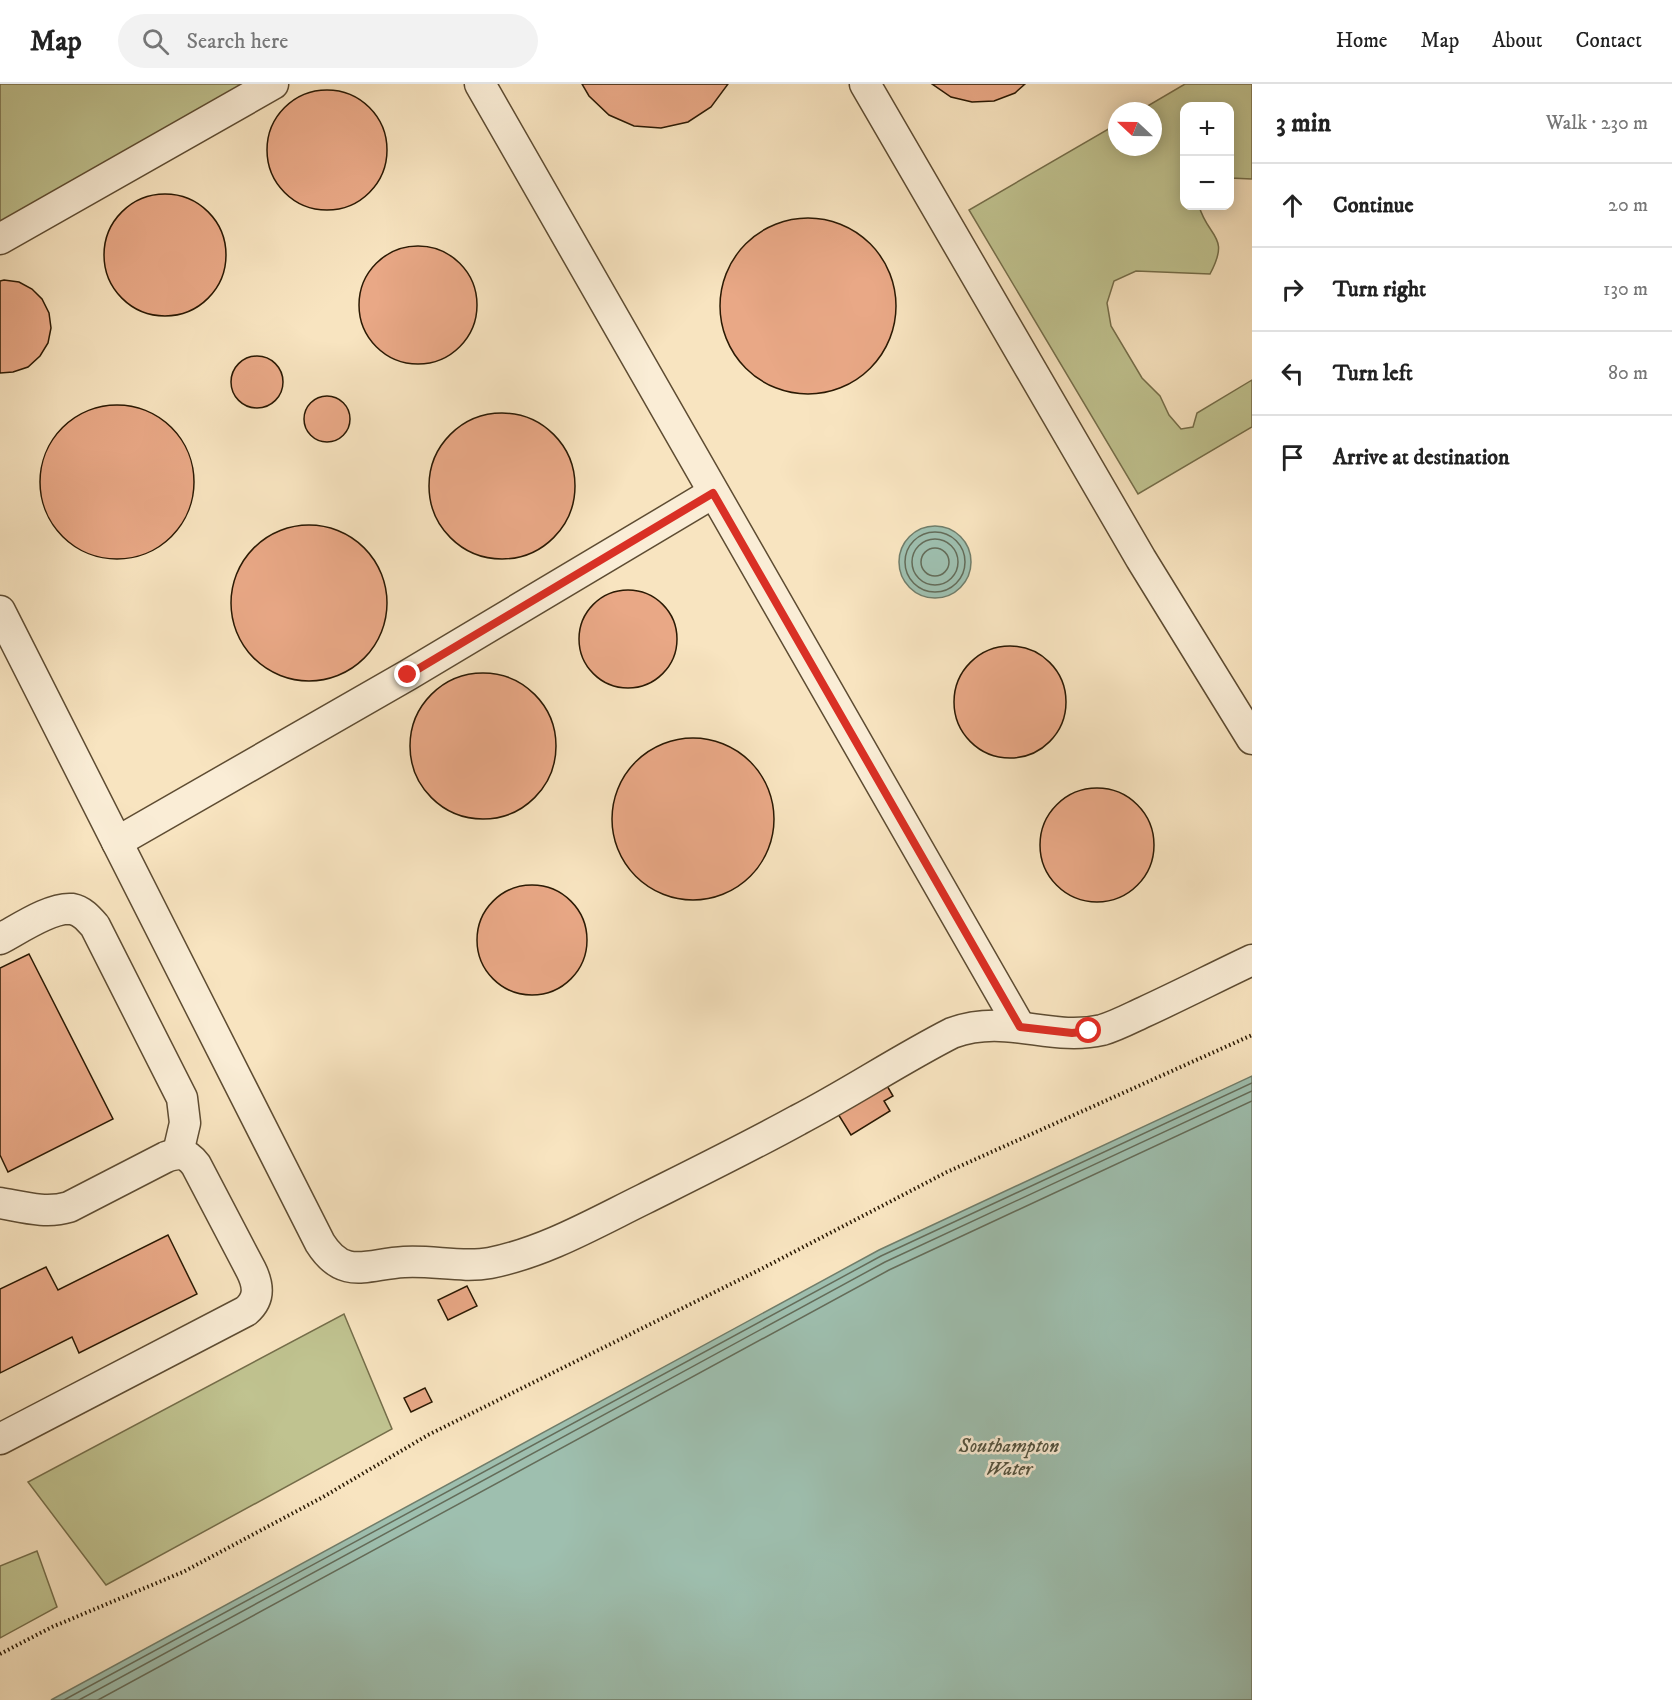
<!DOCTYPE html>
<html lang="en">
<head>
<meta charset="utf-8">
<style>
	body { margin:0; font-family:"IM FELL DW Pica",serif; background:#f2f2f2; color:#222 }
	.controls { position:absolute; right:18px; top:18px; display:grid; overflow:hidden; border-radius:12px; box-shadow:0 3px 15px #0003 }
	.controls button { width:54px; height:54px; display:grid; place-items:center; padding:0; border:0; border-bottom:2px solid #e0e0e0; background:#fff; color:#222; font:30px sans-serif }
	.compass { position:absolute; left:1108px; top:18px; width:54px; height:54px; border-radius:50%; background:#fff; box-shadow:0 3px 15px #0003; rotate:292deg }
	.stop { position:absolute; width:18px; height:18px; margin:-14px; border:4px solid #d93025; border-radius:50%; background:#fff }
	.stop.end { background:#d93025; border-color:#fff; box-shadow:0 2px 6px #0008 }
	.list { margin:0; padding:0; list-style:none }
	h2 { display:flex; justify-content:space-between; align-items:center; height:78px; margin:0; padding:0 24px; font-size:26px }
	h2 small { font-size:20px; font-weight:400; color:#767676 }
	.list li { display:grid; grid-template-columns:39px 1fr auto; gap:18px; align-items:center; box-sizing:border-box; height:84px; padding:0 24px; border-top:2px solid #e0e0e0 }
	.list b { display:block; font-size:22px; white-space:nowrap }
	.list em { font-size:20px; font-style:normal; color:#767676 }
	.icon { flex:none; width:33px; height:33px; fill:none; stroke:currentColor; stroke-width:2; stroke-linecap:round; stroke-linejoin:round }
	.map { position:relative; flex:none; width:1252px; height:1616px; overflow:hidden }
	header { display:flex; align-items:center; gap:36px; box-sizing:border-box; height:84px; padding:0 30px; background:#fff; border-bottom:2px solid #e0e0e0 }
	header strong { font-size:28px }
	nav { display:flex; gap:33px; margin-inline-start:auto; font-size:21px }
	.search { width:420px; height:54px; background:#f2f2f2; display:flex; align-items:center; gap:15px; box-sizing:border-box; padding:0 21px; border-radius:33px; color:#767676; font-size:22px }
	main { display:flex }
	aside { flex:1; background:#fff }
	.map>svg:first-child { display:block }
	.green { fill:#c0c390; stroke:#756e4a; stroke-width:1.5 }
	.water { fill:#9ebfaf; stroke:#707d6a; stroke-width:1.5 }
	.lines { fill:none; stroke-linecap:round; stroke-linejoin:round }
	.shore { stroke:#646c59; stroke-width:1.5 }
	.building { fill:#e9a886; stroke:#2a1903; stroke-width:1.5 }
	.minor-casing { stroke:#5e4c32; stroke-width:33 }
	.path { stroke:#2a1903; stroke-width:4; stroke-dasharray:1.5 3; stroke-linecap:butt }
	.minor { stroke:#faedd6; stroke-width:30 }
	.route { stroke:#d93025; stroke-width:8 }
	.labels { text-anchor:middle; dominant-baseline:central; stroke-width:5; stroke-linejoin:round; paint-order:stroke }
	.water-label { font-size:20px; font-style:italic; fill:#53533f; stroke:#faedd6 }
</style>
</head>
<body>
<header>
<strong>Map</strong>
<div class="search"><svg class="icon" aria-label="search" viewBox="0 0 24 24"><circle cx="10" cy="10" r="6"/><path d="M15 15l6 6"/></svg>Search here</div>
<nav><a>Home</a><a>Map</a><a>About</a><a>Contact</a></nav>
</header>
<main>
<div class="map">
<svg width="1252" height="1616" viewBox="0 0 1252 1616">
	<rect width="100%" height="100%" fill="#f8e4c0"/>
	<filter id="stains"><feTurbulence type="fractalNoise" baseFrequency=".00333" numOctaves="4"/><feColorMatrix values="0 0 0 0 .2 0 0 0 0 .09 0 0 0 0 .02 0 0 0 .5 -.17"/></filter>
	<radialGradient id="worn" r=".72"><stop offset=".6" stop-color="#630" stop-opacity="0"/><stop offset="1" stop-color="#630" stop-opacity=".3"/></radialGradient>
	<!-- green -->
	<g class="green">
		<path d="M0,0h248l-248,142z"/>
		<path d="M1185,0h67v95l-22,-1v-72h-46v100h15c9,32 32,29 11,68l-74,-3 -22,10 -7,22 4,23 31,52 18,18 9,19 12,14 12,-2 4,-14 55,-33v47l-114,67 -169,-284 148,-86v23h36v-36h-14z"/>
		<path d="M344,1230l48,115 -286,156 -78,-103z"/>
		<path d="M37,1467l20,56 -57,31v-72z"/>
	</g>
	<!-- water -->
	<g class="water">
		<circle cx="935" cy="478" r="36"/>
		<path d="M1252,992v624h-1201l828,-450z"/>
	</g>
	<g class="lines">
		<!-- shore -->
		<g class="shore">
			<circle cx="935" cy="478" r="30"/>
			<circle cx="935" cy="478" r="23"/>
			<circle cx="935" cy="478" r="14"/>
			<path d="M64,1616l817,-444 371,-173"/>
			<path d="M79,1616l806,-438 367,-171"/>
			<path d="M98,1616l791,-430 363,-169"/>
		</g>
	</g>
	<!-- building -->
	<g class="building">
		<path d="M582,0h146l-17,23 -23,15 -27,6 -27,-2 -25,-11 -20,-19z"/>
		<path d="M932,0h93l-10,9 -21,8 -22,1 -21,-5z"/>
		<circle cx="327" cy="66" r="60"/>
		<circle cx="165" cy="171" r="61"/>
		<circle cx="808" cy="222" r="88"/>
		<circle cx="418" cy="221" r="59"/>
		<path d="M4,196l15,2 13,7 10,10 7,14 2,15 -3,15 -8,13 -12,11 -15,5 -13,1v-92z"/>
		<circle cx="257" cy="298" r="26"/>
		<circle cx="327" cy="335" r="23"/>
		<circle cx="117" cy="398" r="77"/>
		<circle cx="502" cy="402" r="73"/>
		<circle cx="309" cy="519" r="78"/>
		<circle cx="628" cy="555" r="49"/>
		<circle cx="1010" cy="618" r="56"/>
		<circle cx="483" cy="662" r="73"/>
		<circle cx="693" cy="735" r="81"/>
		<circle cx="1097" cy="761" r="57"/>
		<circle cx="532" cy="856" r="55"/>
		<path d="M29,870l84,165 -105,53 -8,-17v-187z"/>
		<path d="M886,1000l7,12 -9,5 6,10 -39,24 -13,-21z"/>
		<path d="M168,1151l29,59 -118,59 -7,-16 -72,36v-84l46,-22 12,23z"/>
		<path d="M467,1202l10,20 -29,14 -10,-20z"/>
		<path d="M425,1304l7,14 -21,10 -7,-14z"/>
	</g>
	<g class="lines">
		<defs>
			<g id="minor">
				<path d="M480,0l540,943"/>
				<path d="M865,0l276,475 111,180"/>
				<path d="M0,155l273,-155"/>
				<path d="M0,527l320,632c24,38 47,21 84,19 28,-2 58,6 86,1 55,-11 105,-40 154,-64 52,-26 103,-51 154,-79 52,-27 101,-60 154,-87 54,-20 98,9 150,-3 14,-4 29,-12 42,-18 37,-17 72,-35 108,-52"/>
				<path d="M117,758l291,-167 305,-182"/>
				<path d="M0,855c19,-10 51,-32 72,-30 10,2 16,9 23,17l87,172 3,25 -7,30"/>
				<path d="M0,1119c23,4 46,11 69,4l97,-50c14,-5 21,-4 30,8l55,105c8,16 9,29 -5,41l-246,128"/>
			</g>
		</defs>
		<!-- minor casing -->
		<use href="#minor" class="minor-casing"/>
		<!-- path -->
		<path class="path" d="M0,1570l52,-27 131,-55 140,-75 105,-62 335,-167 184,-96 305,-137"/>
		<!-- minor -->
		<use href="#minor" class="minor"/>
	</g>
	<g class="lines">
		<!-- route -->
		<path class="route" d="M408,591l305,-182 307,534 52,6 17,-2"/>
	</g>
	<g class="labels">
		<!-- water labels -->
		<g class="water-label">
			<text x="1009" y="1362">Southampton<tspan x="1009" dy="23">Water</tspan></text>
		</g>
	</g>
	<rect width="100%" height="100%" filter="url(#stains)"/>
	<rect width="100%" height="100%" fill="url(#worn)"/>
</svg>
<div class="controls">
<button>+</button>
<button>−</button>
</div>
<svg class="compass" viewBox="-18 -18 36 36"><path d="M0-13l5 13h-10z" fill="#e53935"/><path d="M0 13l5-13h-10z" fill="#767676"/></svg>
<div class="stop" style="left:1089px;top:947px"></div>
<div class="stop end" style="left:408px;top:591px"></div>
</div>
<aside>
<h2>3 min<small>Walk · 230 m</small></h2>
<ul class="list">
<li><svg class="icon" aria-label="ahead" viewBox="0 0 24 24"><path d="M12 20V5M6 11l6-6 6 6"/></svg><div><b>Continue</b></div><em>20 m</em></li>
<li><svg class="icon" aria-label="right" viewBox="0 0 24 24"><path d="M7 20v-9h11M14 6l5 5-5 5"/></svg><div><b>Turn right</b></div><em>130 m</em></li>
<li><svg class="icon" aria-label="left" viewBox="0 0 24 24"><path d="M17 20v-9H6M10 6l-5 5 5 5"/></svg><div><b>Turn left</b></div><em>80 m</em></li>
<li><svg class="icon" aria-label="arrive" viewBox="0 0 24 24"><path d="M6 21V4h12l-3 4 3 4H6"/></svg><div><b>Arrive at destination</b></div></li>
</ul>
</aside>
</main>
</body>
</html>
